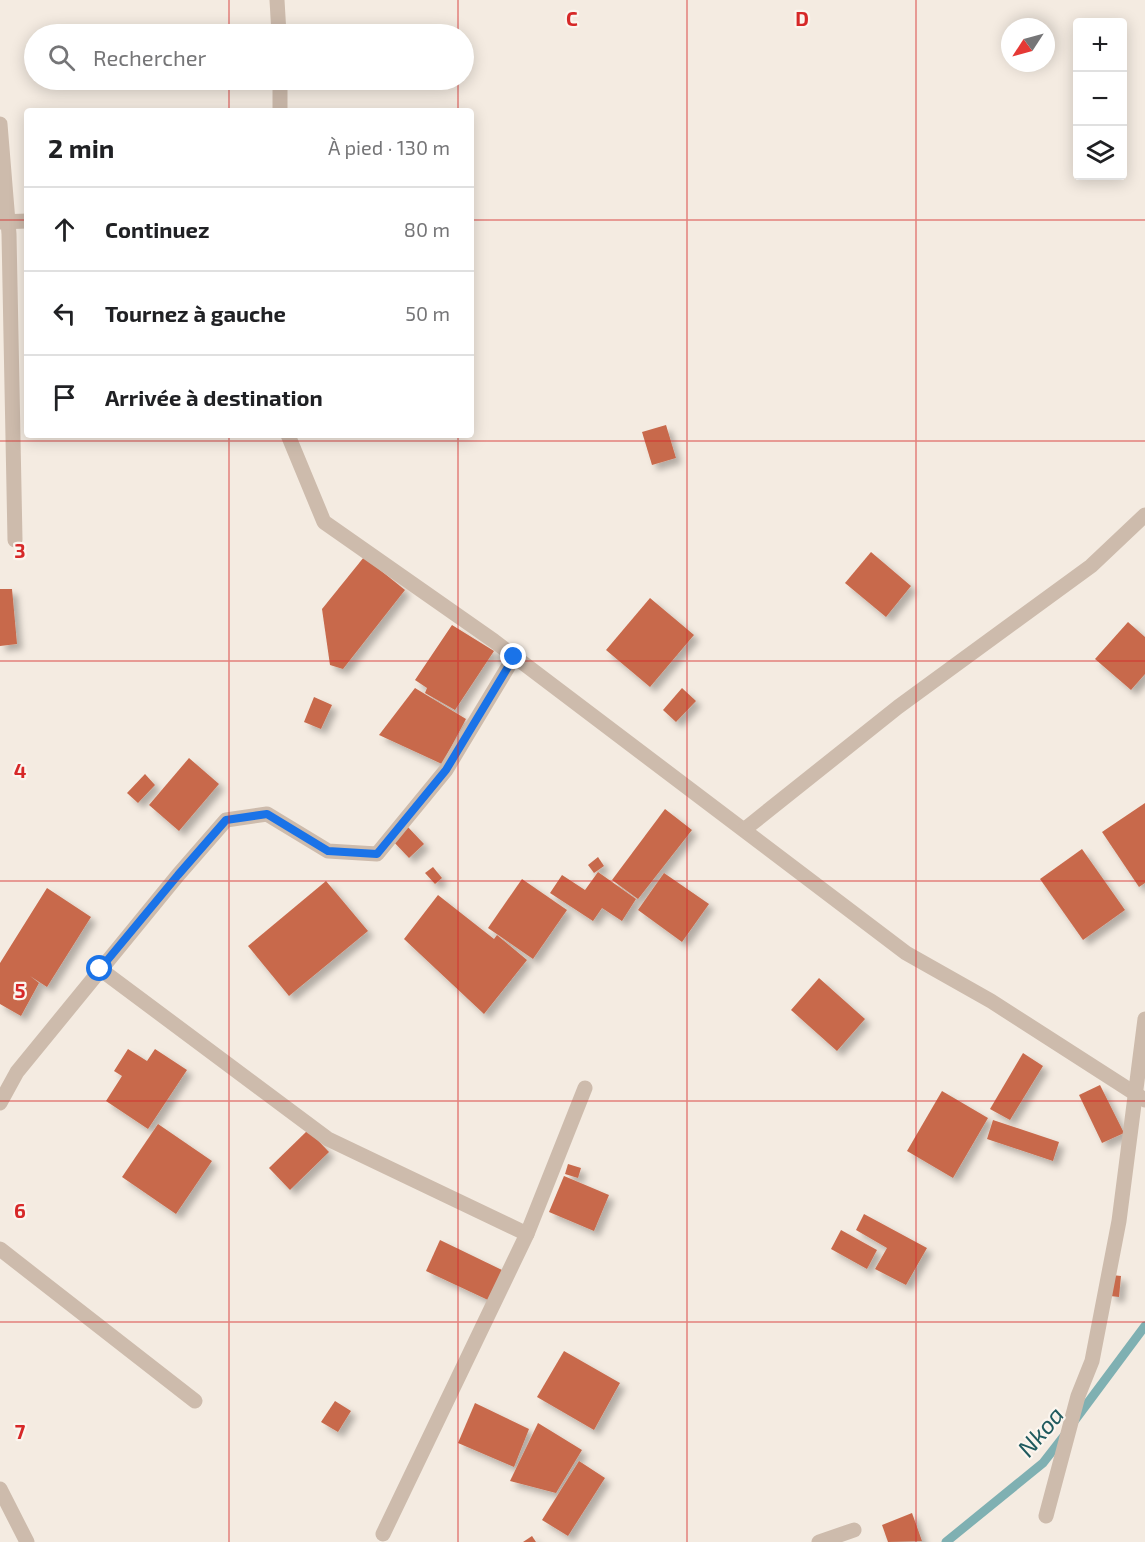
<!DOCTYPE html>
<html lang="fr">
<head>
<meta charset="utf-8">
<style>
	body { margin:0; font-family:"Exo 2",sans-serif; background:#f6f6f6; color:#202124 }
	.controls { position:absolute; right:18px; top:18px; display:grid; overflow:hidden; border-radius:6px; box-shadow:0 3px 15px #0003 }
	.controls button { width:54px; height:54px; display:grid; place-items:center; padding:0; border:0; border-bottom:2px solid #e0e0e0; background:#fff; color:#202124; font:30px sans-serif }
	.compass { position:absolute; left:1001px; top:18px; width:54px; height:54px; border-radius:50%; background:#fff; box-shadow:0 3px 15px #0003; rotate:234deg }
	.stop { position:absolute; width:18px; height:18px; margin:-14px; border:4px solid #1a73e8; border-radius:50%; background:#fff }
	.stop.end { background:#1a73e8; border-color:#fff; box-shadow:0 2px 6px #0008 }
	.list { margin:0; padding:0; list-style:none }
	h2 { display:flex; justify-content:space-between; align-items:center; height:78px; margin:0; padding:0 24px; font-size:26px }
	h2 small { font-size:20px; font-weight:400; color:#757577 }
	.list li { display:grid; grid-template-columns:39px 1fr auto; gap:18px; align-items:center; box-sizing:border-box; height:84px; padding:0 24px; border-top:2px solid #e0e0e0 }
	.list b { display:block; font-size:22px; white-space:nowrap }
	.list em { font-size:20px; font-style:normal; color:#757577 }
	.icon { flex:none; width:33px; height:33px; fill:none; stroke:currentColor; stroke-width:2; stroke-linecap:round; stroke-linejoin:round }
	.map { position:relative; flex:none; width:1145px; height:1542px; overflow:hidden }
	.search { position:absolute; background:#fff; box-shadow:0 3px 15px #0003; left:24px; top:24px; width:450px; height:66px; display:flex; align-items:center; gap:15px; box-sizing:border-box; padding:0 21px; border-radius:33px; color:#757577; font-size:22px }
	.panel { position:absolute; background:#fff; box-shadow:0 3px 15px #0003; left:24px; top:108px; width:450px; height:330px; border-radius:6px }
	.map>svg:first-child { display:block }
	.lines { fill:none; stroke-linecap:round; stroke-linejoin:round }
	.stream { stroke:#7fb0b2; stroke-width:9 }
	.building { fill:#c8694b; filter:url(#shadow) }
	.minor { stroke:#cdbbac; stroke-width:15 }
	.route { stroke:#1a73e8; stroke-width:8 }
	.grid { fill:none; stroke:#d62828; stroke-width:1.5; stroke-opacity:0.55 }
	.labels { text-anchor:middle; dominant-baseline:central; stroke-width:4.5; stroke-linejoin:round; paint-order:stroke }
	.water-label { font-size:24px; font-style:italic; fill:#1f5a5e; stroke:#fbf5ee }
	.grid-label { font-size:20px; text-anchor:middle; font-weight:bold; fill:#d62828; stroke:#fbf5ee; stroke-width:4.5; stroke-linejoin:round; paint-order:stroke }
</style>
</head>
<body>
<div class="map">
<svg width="1145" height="1542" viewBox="0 0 1145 1542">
	<defs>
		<filter id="shadow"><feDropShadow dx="5.5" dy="5.5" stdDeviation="3" flood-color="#0004"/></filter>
	</defs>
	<rect width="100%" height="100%" fill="#f4ebe1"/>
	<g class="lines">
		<!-- stream -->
		<g class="stream">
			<path d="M1075,1420l70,-94"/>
			<path d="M946,1542l97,-79 21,-27"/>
		</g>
	</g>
	<!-- building -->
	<g class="building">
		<path d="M666,425l10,33 -24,7 -10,-33z"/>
		<path d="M871,552l40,34 -25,31 -41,-34z"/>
		<path d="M364,557l41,33 -62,79 -13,-4 -8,-56z"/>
		<path d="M0,589h12l5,55 -17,2z"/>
		<path d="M650,598l44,37 -44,52 -44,-37z"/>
		<path d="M1128,622l17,15v37l-14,16 -36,-31z"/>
		<path d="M452,625l42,26 -39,59 -30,-17 2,-5 -12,-8z"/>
		<path d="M415,688l51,31 -24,45 -63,-29z"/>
		<path d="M682,688l14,13 -20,21 -13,-12z"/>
		<path d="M314,697l18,8 -11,24 -17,-7z"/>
		<path d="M189,758l30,26 -40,47 -30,-26z"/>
		<path d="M145,774l10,11 -17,18 -11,-10z"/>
		<path d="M1145,803v80l-6,4 -37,-55z"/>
		<path d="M665,809l27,21 -54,69 -26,-19z"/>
		<path d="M406,825l18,19 -15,14 -18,-19z"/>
		<path d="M1082,849l43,61 -42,30 -43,-61z"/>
		<path d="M598,857l6,9 -10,7 -6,-8z"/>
		<path d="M433,867l9,11 -7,6 -10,-11z"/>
		<path d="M598,872l38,27 -14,22 -20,-13 -9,13 -43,-28 12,-18 23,15z"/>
		<path d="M664,873l45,31 -27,38 -44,-32z"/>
		<path d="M522,879l45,31 -34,49 -45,-31z"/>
		<path d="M326,881l42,50 -79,65 -41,-50z"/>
		<path d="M47,888l44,29 -44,70 -17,-11 9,7 -18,33 -21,-12v-41z"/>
		<path d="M438,895l56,44 3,-4 30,25 -43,54 -80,-75z"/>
		<path d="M819,978l46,41 -28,32 -46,-41z"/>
		<path d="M128,1049l19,12 8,-12 32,21 -39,59 -42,-28 16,-25 -8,-5z"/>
		<path d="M1023,1053l20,13 -33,54 -20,-11z"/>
		<path d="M1100,1085l24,48 -22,10 -23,-48z"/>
		<path d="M942,1091l46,27 -35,60 -46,-27z"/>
		<path d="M993,1120l66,22 -6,19 -66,-22z"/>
		<path d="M158,1124l54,37 -36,53 -54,-37z"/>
		<path d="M308,1130l21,22 -39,38 -21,-22z"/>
		<path d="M568,1164l13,4 -3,10 -13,-4z"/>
		<path d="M564,1176l45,19 -15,36 -45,-19z"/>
		<path d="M864,1214l63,34 -21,37 -31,-16 12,-21 -31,-18z"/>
		<path d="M841,1230l36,20 -10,19 -36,-20z"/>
		<path d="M440,1240l62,30 -14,30 -62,-29z"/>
		<path d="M1112,1275l9,1 -2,21 -9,-1z"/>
		<path d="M564,1351l56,32 -26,47 -57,-33z"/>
		<path d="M335,1401l16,10 -13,21 -17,-10z"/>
		<path d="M475,1403l54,26 -15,38 -56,-24z"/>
		<path d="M538,1423l44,27 -26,43 -46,-12z"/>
		<path d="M579,1461l26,17 -37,58 -26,-16z"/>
		<path d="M912,1513l10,28 -34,1 -6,-17z"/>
		<path d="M532,1536l4,6h-13z"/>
	</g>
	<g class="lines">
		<!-- minor -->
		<g class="minor">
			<path d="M277,0l2,34"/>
			<path d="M280,80v31"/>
			<path d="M0,124l9,110 6,306"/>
			<path d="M0,222l27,-1"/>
			<path d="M288,435l36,87 170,119 412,312 85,48 154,99"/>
			<path d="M745,829l153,-122 193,-141 54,-51"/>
			<path d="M100,969l228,170 199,95"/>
			<path d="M0,1103l17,-31 161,-197 48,-55 41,-6 61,37 49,3 69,-84 68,-113"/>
			<path d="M0,1249l195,152"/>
			<path d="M0,1489l27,53"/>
			<path d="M1046,1516l32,-120 14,-35 27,-140 26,-202"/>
			<path d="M383,1534l144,-300 58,-146"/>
			<path d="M819,1542l35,-12"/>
		</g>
	</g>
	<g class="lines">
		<!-- route -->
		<path class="route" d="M100,969l78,-94 48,-55 41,-6 61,37 49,3 69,-84 68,-113"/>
	</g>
	<!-- grid -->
	<path class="grid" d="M229,0v34M458,0v34M687,0v1542M916,0v1542M229,80v31M458,80v31M0,220h27M471,220h674M229,435v1107M458,435v1107M0,441h1145M0,661h1145M0,881h1145M0,1101h1145M0,1322h1145"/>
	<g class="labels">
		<!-- water labels -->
		<g class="water-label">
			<text transform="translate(1040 1431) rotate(-50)">Nkoa</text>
		</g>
	</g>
	<g class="grid-label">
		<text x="572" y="26">C</text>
		<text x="802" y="26">D</text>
		<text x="20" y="558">3</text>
		<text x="20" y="778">4</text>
		<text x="20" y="998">5</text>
		<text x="20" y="1218">6</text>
		<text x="20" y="1439">7</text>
	</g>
</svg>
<div class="controls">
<button>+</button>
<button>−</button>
<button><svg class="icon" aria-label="layers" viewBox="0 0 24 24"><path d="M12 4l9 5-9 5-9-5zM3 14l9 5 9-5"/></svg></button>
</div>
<svg class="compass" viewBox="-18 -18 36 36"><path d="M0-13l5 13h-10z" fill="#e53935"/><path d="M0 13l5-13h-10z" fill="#757577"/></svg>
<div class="stop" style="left:100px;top:969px"></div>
<div class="stop end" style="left:514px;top:657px"></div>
<div class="search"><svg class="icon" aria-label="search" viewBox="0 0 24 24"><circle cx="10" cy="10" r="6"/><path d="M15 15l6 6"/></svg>Rechercher</div>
<section class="panel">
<h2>2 min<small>À pied · 130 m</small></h2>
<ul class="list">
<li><svg class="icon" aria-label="ahead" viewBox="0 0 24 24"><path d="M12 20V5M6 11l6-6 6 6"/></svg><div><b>Continuez</b></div><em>80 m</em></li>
<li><svg class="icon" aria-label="left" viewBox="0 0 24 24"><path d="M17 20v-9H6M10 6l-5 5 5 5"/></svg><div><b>Tournez à gauche</b></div><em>50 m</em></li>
<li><svg class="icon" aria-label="arrive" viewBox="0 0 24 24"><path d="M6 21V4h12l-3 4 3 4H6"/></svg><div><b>Arrivée à destination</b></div></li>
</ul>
</section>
</div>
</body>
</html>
